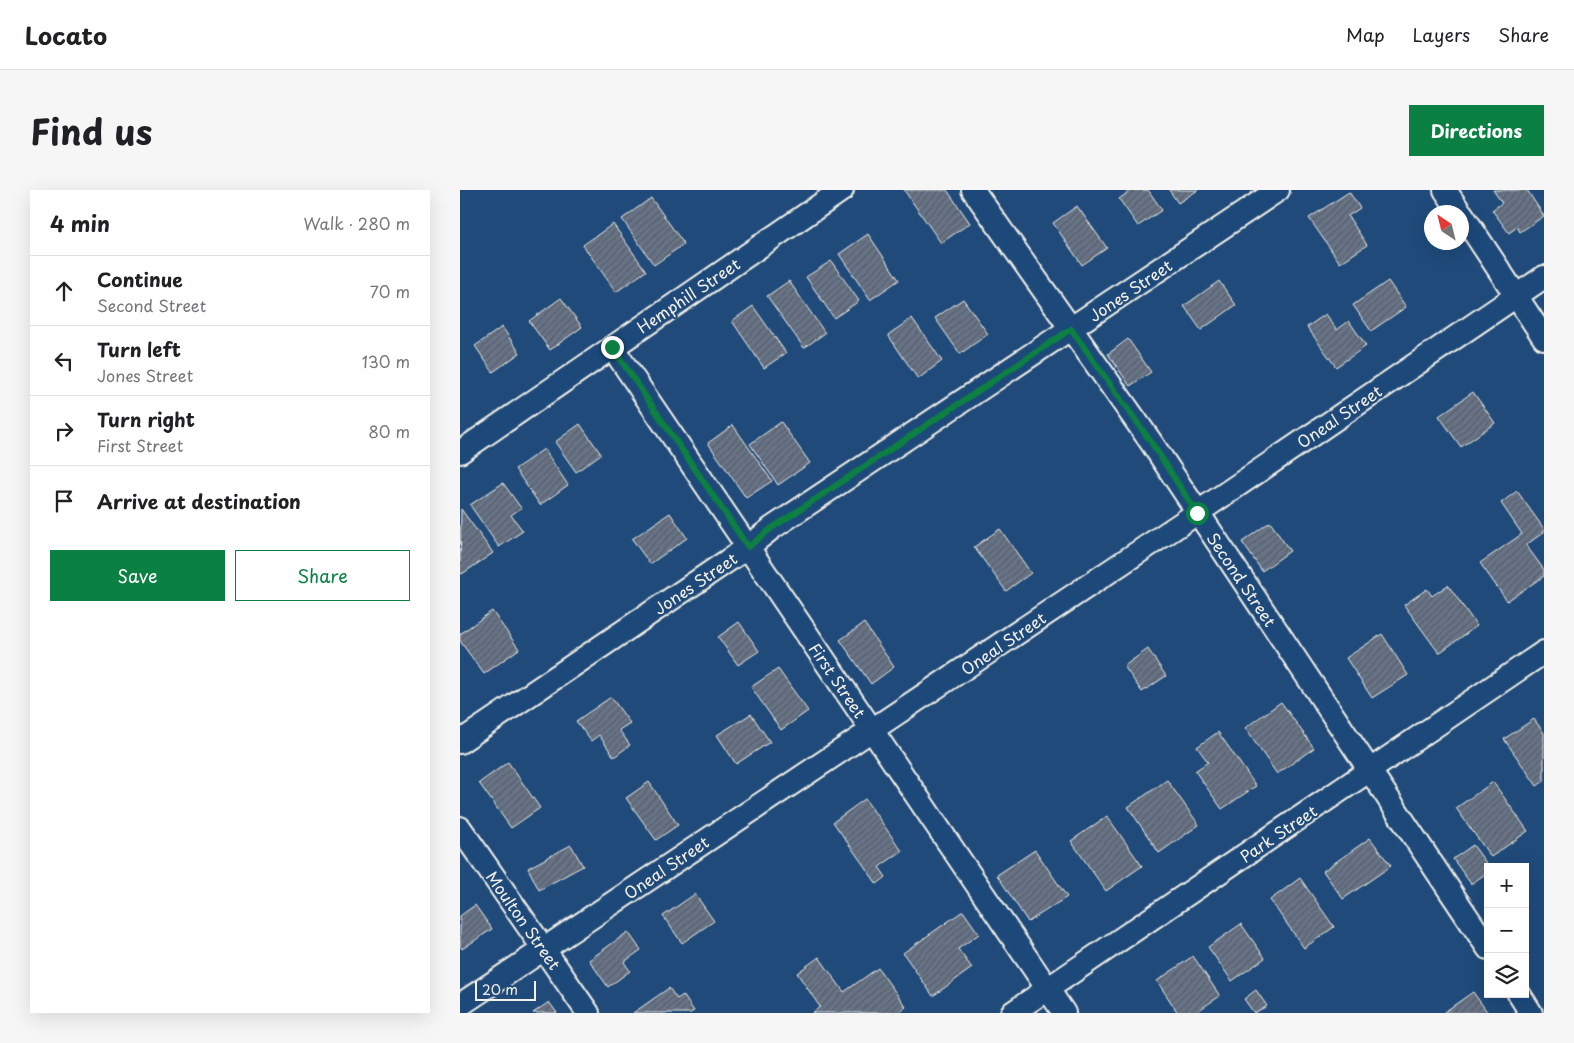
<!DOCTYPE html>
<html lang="en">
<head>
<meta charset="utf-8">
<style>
	body { margin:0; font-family:"Playpen Sans",sans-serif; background:#f6f6f6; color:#202124 }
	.controls { position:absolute; right:15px; bottom:15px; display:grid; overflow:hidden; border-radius:0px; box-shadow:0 5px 20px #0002 }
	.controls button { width:45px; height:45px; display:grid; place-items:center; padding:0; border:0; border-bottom:1px solid #e0e0e0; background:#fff; color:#202124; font:25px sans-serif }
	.compass { position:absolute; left:964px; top:15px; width:45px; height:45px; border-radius:50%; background:#fff; box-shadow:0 5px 20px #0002; rotate:325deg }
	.scale { position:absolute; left:15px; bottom:12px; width:61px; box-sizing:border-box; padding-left:5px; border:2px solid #f4f1e8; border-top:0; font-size:14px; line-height:18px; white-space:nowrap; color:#f4f1e8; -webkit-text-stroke:4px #1f4a7a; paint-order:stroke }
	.stop { position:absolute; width:15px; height:15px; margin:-11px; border:4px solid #0b8043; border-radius:50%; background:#fff }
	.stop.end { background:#0b8043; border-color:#fff; box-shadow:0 1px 5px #0008 }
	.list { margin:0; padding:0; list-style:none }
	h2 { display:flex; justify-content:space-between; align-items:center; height:65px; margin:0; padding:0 20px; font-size:21px }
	h2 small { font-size:16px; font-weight:400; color:#757577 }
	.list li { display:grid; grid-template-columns:32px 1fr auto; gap:15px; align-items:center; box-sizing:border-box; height:70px; padding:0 20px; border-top:1px solid #e0e0e0 }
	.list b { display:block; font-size:19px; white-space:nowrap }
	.list p { margin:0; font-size:16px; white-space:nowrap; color:#757577 }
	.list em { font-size:16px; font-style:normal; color:#757577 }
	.actions { display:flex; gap:10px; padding:15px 20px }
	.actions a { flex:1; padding:11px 0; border:1px solid #0b8043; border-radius:0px; text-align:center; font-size:18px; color:#0b8043 }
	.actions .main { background:#0b8043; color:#fff }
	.icon { flex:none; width:28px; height:28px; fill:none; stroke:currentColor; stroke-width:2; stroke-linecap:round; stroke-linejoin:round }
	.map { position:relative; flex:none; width:1084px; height:823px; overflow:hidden; border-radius:0px }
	header { display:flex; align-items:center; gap:30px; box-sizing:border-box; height:70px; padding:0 25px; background:#fff; border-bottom:1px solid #e0e0e0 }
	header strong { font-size:24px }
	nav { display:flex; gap:28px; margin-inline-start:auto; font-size:18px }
	.intro { display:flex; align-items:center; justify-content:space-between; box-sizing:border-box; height:120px; padding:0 30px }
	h1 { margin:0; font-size:35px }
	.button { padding:12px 22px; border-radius:0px; background:#0b8043; color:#fff; font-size:18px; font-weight:700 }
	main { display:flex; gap:30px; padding:0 30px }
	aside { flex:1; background:#fff; border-radius:0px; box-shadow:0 5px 20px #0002 }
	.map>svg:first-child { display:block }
	.building { fill:url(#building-hatch); stroke:#f4f1e8 }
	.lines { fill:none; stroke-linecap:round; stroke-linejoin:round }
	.minor-casing { stroke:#f4f1e8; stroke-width:26 }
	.minor { stroke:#1f4a7a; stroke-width:22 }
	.route { stroke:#0b8043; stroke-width:6 }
	.labels { text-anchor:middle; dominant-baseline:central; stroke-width:4; stroke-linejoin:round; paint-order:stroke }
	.street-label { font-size:16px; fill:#f4f1e8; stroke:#1f4a7a }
</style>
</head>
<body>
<header>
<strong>Locato</strong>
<nav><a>Map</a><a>Layers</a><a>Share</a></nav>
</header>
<div class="intro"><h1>Find us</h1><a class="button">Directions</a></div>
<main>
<aside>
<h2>4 min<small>Walk · 280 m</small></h2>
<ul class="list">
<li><svg class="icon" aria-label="ahead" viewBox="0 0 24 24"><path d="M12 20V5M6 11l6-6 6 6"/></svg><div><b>Continue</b><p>Second Street</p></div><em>70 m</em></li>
<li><svg class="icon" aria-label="left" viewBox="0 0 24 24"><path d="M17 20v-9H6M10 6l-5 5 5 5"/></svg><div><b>Turn left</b><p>Jones Street</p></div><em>130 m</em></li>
<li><svg class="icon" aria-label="right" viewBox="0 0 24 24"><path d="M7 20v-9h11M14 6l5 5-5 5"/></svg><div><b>Turn right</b><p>First Street</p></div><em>80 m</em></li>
<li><svg class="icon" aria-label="arrive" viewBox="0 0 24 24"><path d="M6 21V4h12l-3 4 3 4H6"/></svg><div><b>Arrive at destination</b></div></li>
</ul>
<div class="actions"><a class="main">Save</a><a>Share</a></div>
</aside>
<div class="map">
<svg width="1084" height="823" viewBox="0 0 1084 823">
	<defs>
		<pattern id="building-hatch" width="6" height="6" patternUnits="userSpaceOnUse" patternTransform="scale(1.25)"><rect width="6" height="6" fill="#677387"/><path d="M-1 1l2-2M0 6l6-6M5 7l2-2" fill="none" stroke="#585e66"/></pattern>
	</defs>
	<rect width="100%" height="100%" fill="#1f4a7a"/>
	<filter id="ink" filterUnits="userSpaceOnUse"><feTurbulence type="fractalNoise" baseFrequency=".02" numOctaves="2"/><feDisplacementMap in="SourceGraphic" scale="10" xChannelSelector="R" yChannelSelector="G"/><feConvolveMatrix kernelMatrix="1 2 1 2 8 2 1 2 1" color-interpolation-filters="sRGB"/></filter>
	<g filter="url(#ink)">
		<!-- building -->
		<g class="building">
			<path d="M444,0h43l23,33 -29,20z"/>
			<path d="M671,0h17l14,20 -24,16 -19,-27z"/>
			<path d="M709,0h29l-20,13z"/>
			<path d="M1033,0h34l17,26 -24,16 -3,-5 -8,6 -17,-23 10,-7z"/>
			<path d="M889,2l11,16 -12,8 19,29 -27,18 -31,-45z"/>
			<path d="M191,8l33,46 -30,21 -32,-46z"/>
			<path d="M617,16l30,42 -25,17 -29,-42z"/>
			<path d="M153,34l33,47 -30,21 -33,-47z"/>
			<path d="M408,44l31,46 -29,20 -31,-46z"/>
			<path d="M371,71l28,40 -25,17 -28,-41z"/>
			<path d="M329,91l36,52 -21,15 -37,-52z"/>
			<path d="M759,91l17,24 -35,25 -17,-24z"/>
			<path d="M928,91l18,26 -35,24 -18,-26z"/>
			<path d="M101,108l21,29 -32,23 -21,-29z"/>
			<path d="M503,109l25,35 -28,20 -25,-36z"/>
			<path d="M293,116l33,47 -22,15 -32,-47z"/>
			<path d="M866,124l11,16 12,-9 17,25 -30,21 -29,-40z"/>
			<path d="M452,128l30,43 -24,18 -30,-44z"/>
			<path d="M42,137l18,26 -27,19 -18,-26z"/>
			<path d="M668,149l23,33 -21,14 -22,-32z"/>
			<path d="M1013,202l22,31 -34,24 -22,-31z"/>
			<path d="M321,232l29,41 -32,22 -28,-41z"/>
			<path d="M120,234l21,30 -25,18 -21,-30z"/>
			<path d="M273,235l39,56 -26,17 -38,-55z"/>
			<path d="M84,259l24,36 -28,20 -25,-36z"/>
			<path d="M43,293l18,25 -10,7 12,16 -24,16 -29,-42z"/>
			<path d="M1057,301l27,38v3l-18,13 18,25v6l-37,25 -27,-38 42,-29 -21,-31z"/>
			<path d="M1,319l32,44 -31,21 -2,-3z"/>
			<path d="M210,323l17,25 -37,26 -18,-25z"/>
			<path d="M810,332l20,29 -28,20 -20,-29z"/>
			<path d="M540,339l31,44 -25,18 -32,-44z"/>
			<path d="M988,395l29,41 -38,27 -35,-48 23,-16 5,7z"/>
			<path d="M32,421l27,38 -35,25 -24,-33v-7z"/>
			<path d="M279,432l20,29 -21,14 -20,-28z"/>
			<path d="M404,433l30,44 -23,17 -31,-44z"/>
			<path d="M922,444l26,41 -36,23 -26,-40z"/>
			<path d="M688,459l18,27 -24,16 -18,-26z"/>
			<path d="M318,479l30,42 -27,19 -30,-43z"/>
			<path d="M151,507l19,26 -11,7 11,15 -16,12 -15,-22 -8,6 -15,-20z"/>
			<path d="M821,512l33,46 -37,26 -32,-46z"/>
			<path d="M291,524l19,28 -34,22 -19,-29z"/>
			<path d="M1074,529l10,14v48l-7,5 -33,-47z"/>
			<path d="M758,542l38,54 -34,23 -27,-38 13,-9 -11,-15z"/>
			<path d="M48,572l32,46 -29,20 -32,-45z"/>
			<path d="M707,590l32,45 -40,28 -31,-46z"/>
			<path d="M189,592l29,43 -22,15 -30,-42z"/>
			<path d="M1033,592l35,49 -37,26 -35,-49z"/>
			<path d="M405,609l37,52 -23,16 7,10 -9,7 -44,-62z"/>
			<path d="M647,626l35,50 -36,25 -35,-50z"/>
			<path d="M910,648l21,28 -48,33 -20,-28z"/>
			<path d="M111,655l12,21 -44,24 -11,-22z"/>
			<path d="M1013,655l16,22 -1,5 -17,12 -18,-25z"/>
			<path d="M575,660l32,47 -39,25 -31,-47z"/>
			<path d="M840,688l34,49 -30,21 -34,-48z"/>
			<path d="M235,704l19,27 -32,22 -19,-27z"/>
			<path d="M15,715l17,24 -30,20 -2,-3v-30z"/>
			<path d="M503,721l16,23 -21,15 14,19 -39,28 -30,-43z"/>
			<path d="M781,734l24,34 -33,23 -24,-34z"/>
			<path d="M168,742l13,18 -17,12 6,9 -22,16 -19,-27z"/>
			<path d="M733,766l27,40 -21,14 2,3h-23l-21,-32z"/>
			<path d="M359,767l25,35 34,-24 28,39 -9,6h-85l8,-6 -23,-34z"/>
			<path d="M209,798l8,11 6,-4 11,16 -4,2h-57z"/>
			<path d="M796,800l11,16 -13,7 -10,-14z"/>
			<path d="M1013,802l15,21h-45z"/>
			<path d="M89,812l8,11h-24z"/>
		</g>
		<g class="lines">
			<defs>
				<g id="minor">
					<path d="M513,0l178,252 337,506"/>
					<path d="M985,0l15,22"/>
					<path d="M1002,24l82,124"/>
					<path d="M152,157l452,666"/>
					<path d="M0,262l382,-262"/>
					<path d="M0,552l288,-195 24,-19 506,-338"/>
					<path d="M0,638l128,185"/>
					<path d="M1059,804l12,19"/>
					<path d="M0,815l737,-492 347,-236"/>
					<path d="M552,823l532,-361"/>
				</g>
			</defs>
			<!-- minor casing -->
			<use href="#minor" class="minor-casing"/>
			<!-- minor -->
			<use href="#minor" class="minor"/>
		</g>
	</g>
	<g class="lines" filter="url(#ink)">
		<!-- route -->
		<path class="route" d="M152,157l136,200 24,-19 299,-199 80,113 46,71"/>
	</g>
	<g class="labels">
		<!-- street labels -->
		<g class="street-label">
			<text transform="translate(670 100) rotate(-34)">Jones Street</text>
			<text transform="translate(228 105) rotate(-34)">Hemphill Street</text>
			<text transform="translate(879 226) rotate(-34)">Oneal Street</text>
			<text transform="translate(782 389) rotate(56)">Second Street</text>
			<text transform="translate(235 393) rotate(-34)">Jones Street</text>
			<text transform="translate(543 453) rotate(-34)">Oneal Street</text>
			<text transform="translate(378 490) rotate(56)">First Street</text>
			<text transform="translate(818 643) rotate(-34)">Park Street</text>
			<text transform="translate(206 677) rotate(-34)">Oneal Street</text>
			<text transform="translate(64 730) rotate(55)">Moulton Street</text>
		</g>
	</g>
</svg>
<div class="controls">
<button>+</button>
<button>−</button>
<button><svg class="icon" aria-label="layers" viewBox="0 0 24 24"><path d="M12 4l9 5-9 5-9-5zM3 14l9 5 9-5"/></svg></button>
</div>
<svg class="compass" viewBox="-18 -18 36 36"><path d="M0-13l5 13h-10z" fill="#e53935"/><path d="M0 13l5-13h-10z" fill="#757577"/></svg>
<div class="scale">20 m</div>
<div class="stop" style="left:737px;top:323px"></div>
<div class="stop end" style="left:152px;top:157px"></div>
</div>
</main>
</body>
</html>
